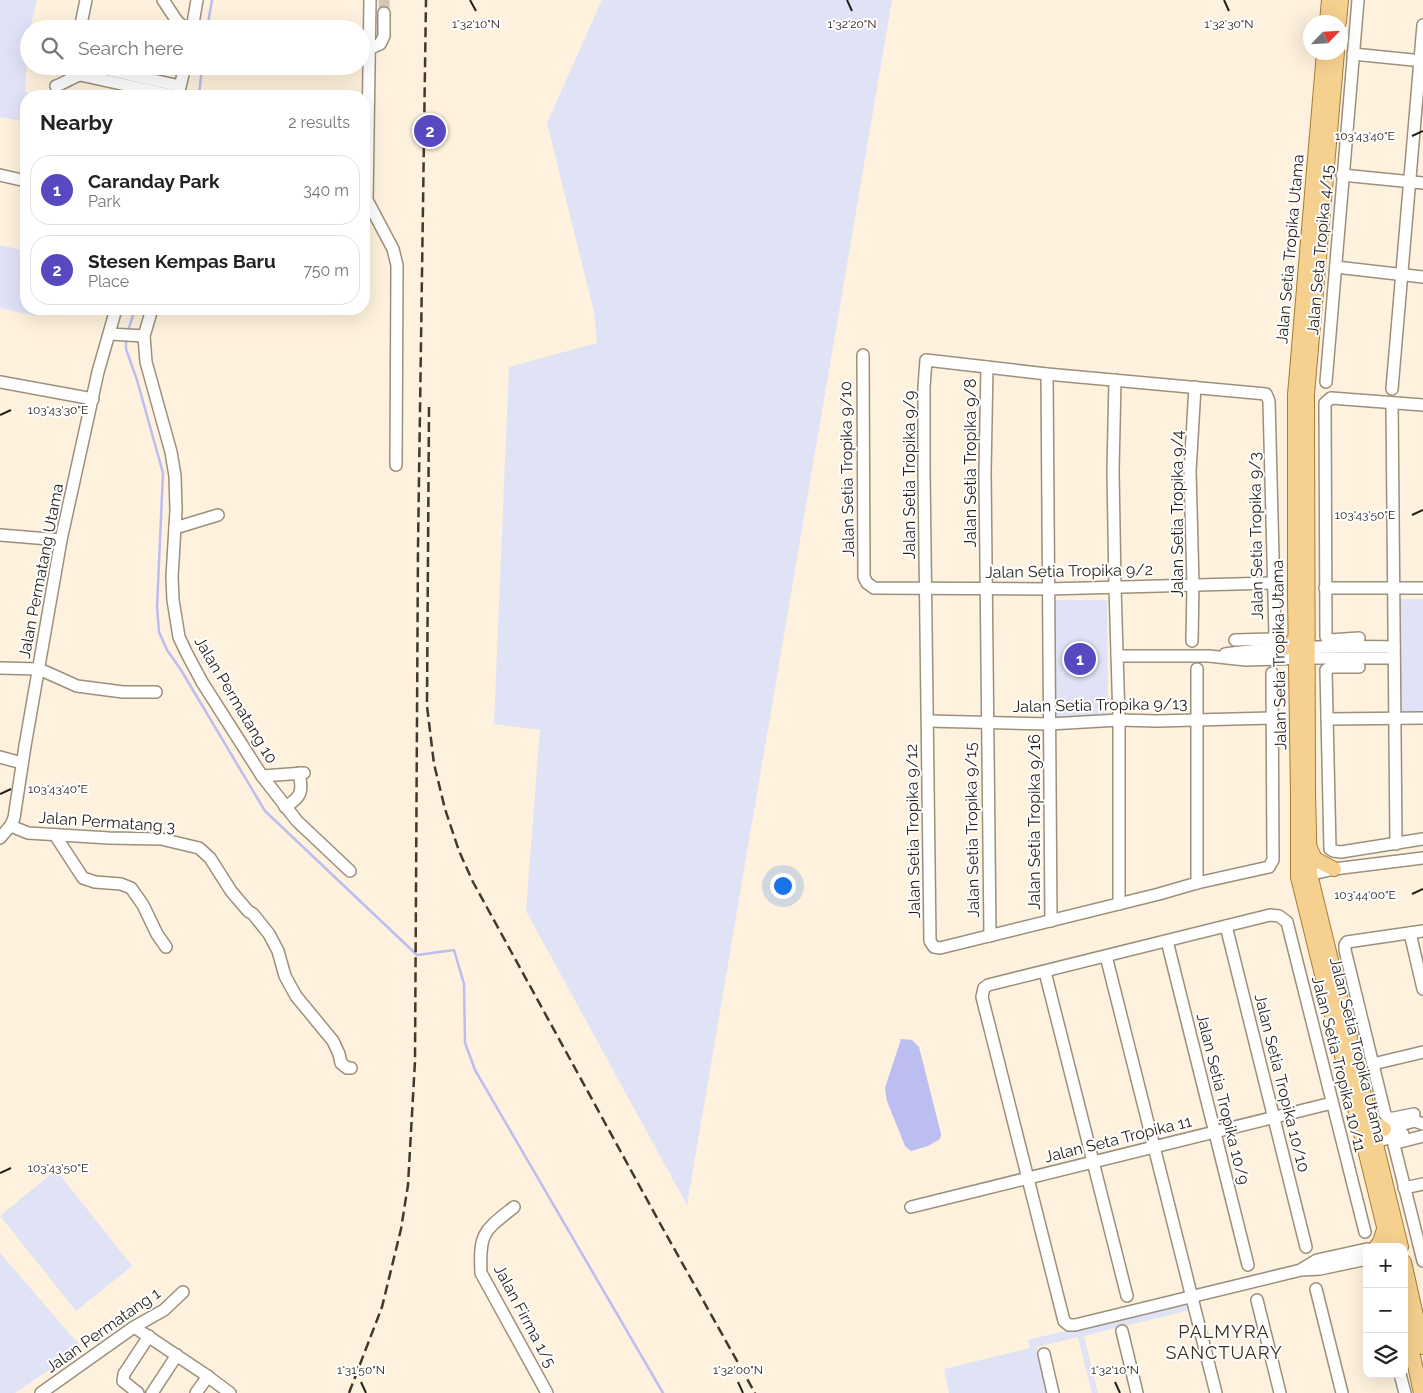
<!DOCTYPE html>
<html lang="en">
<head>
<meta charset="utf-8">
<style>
	body { margin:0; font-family:Raleway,sans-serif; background:#f2f2f2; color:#222 }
	.controls { position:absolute; right:15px; bottom:15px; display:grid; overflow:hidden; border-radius:10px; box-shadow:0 5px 20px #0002 }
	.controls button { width:45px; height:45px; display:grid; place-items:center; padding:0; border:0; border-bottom:1px solid #e0e0e0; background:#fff; color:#222; font:25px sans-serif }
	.compass { position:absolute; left:1303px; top:15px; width:45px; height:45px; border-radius:50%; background:#fff; box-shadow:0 5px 20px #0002; rotate:65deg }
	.you { position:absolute; left:782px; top:885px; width:18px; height:18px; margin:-12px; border:4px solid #fff; border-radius:50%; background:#1a73e8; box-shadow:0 0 0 8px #1a73e833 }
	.badge { display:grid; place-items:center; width:32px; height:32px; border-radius:50%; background:#5949c1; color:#fff; font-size:16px; font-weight:700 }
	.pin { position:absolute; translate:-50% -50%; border:2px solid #fff; box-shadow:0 1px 5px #0006 }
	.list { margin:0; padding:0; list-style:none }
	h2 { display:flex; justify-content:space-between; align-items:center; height:65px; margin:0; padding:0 20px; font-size:21px }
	h2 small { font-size:16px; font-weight:400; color:#767676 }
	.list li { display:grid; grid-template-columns:32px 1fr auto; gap:15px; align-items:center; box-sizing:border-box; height:70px; margin:0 10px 10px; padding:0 10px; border:1px solid #e0e0e0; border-radius:20px }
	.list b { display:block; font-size:19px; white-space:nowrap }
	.list p { margin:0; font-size:16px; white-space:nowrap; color:#767676 }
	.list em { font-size:16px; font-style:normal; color:#767676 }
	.icon { flex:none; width:28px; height:28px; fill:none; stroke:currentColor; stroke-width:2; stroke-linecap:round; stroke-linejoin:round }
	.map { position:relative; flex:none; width:1423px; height:1393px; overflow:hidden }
	.search { position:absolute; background:#fff; box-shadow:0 5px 20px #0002; left:20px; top:20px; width:350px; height:55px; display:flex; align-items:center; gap:12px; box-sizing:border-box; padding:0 18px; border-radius:28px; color:#767676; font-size:19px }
	.panel { position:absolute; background:#fff; box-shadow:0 5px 20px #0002; left:20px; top:90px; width:350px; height:225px; border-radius:20px }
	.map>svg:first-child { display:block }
	.green { fill:#e0e2f6 }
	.water { fill:#bcbdf0 }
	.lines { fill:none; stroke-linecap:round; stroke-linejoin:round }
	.stream { stroke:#bcbdf0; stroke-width:2.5 }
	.minor-tunnel { stroke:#d2c7b6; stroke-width:11; stroke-dasharray:11 5.5; stroke-linecap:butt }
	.minor-casing { stroke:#9c907d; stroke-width:14 }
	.major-casing { stroke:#a77d35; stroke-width:16 }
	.minor { stroke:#fff; stroke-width:11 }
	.major { stroke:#f5d08f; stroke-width:14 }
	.rail { stroke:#3f3930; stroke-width:2.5; stroke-dasharray:10 5; stroke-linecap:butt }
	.ticks { fill:none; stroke:#241f18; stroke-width:2 }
	.labels { text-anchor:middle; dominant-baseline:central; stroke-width:4; stroke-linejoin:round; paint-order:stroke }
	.street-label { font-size:16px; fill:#241f18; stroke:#fff }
	.neighbourhood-label { font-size:18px; letter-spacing:1px; fill:#382d1e; stroke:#fff }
	.ticks-label { font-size:12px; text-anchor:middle; fill:#241f18; stroke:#fff; stroke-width:4; stroke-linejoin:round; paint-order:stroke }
</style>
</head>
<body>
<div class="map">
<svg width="1423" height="1393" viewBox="0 0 1423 1393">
	<rect width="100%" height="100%" fill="#fef1dd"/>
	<!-- green -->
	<g class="green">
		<path d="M0,0h37l-7,29h-1l-4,63 15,4h-14v29l-9,-5 -17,-3z"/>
		<path d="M602,0h290l-205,1205 -161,-294 14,-181 -46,-6 15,-357 88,-24 -3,-31 -47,-189z"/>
		<path d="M0,245l26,6v58h13l-3,7 -36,-8z"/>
		<path d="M1400,599h23v113h-22z"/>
		<path d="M1052,600h55l1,119h-55z"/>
		<path d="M56,1170l76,96 -56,45 -76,-95z"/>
		<path d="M0,1253l82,95 -67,45h-15z"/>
		<path d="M1182,1302l5,3 3,5 -106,26 14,57h-6l-14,-56 -41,10 11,46h-99l-5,-24 86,-21 -2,-8z"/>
	</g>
	<!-- water -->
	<path class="water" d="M901,1039l11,1 7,7 22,87 -1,5 -12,7 -17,5 -6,-5 -18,-45 -2,-13z"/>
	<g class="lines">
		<!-- stream -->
		<g class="stream">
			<path d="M207,29l5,-29"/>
			<path d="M199,96l3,-30"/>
			<path d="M128,331l7,-22"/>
			<path d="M126,339v10l11,31 26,93 -6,134 2,25 8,18 14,20 84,141 152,144 37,-5 10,34 1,59 10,27 188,323"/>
		</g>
		<!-- minor-tunnel -->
		<path class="minor-tunnel" d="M384,0v13"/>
		<defs>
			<g id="minor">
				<path d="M163,0l14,21 9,8"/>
				<path d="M370,0l-3,200 26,49 4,16 -1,200"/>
				<path d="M80,29l6,-29"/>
				<path d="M192,29l5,-29"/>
				<path d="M369,49l11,-5 4,-8v-23"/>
				<path d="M1353,54l70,7"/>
				<path d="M90,66l90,20"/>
				<path d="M56,86c9,-3 18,-10 24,-11l96,21"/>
				<path d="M179,91l6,-25"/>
				<path d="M0,175l26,6"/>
				<path d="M1342,175l81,8"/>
				<path d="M1336,267l87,10"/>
				<path d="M152,309l-8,27 2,26 25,90 4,24 1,34 -4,67 1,23 6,37 7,15 16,30 60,94 35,45 53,50"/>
				<path d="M110,334l34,2"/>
				<path d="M863,355l1,222 3,6 7,5 174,1 225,-6"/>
				<path d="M987,367l-2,105 5,464"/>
				<path d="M1047,374l4,547"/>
				<path d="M1115,380l-2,91 2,116 4,133v184"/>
				<path d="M0,382l93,17"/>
				<path d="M1326,382l32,-382"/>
				<path d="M1392,389l31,-364"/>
				<path d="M1392,403l4,441"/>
				<path d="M175,528l43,-13"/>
				<path d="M0,535l61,5"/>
				<path d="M1325,588h98"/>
				<path d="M1359,638l-29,2 -4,-3 -1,-234 6,-5 92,7"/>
				<path d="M1235,640l36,-1 4,-4 -6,-234 -3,-7 -219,-20 -121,-14 -2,27v84l6,470 4,6 6,1 219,-54 38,-11 72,-16 4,-7 -1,-187"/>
				<path d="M1192,641l1,-57 -3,-113 5,-84"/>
				<path d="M1225,654c54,-8 114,-8 169,-7"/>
				<path d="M1117,656h92l37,4 63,-2h85"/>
				<path d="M1359,667h-28l-5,3 4,179 3,2 8,1 82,-13"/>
				<path d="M0,668l39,1 38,17 46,6h33"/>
				<path d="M1197,669v214"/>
				<path d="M1327,719l96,-1"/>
				<path d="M928,721l122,3 69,-4 38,1 115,-3"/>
				<path d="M0,757l22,6"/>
				<path d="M262,776l42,-3"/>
				<path d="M285,807c17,-10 18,-16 14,-34"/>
				<path d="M11,826l17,7 81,5 52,1 38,9 11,10 21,33 17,20 5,3 16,20 9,17 7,25 11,20 37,45 6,13 2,9 6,5h4"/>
				<path d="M55,835l28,43 12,4 26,2 10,4 12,17 14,29 9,13"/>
				<path d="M0,838l11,-13 3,-7 11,-72 36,-206 37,-168 18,-63"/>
				<path d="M1304,876l30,-7 89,-11"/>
				<path d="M1226,926l80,321"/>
				<path d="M1410,933l13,56"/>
				<path d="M1167,941l81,324"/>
				<path d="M1106,956l110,437"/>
				<path d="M1045,972l82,324"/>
				<path d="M1373,1064l50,-12"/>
				<path d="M1414,1114l-25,5 -4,-5 -40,-164v-5l2,-3 76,-11"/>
				<path d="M1377,1131l38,-10 8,3"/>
				<path d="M1423,1136l-27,7 -2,2 29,116"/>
				<path d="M1368,1144l35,-10"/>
				<path d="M1404,1188l19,-4"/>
				<path d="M514,1207c-30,24 -35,25 -33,66l66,120"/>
				<path d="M911,1207l421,-104"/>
				<path d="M1365,1232l-78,-310 -8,-6 -9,-1 -282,70 -4,3 -2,9 82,324 5,4h6l226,-55 19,-1 47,-10"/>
				<path d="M1302,1269l15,-9 50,-11"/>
				<path d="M1316,1289l26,104"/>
				<path d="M1257,1300l23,93"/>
				<path d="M134,1327l69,46 27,20"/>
				<path d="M1122,1331l15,62"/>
				<path d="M1044,1354l9,39"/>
				<path d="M1400,1374l5,19"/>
				<path d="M41,1393l93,-66 30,-17 19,-18"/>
				<path d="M138,1393l-15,-12 1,-7 25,-38"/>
				<path d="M152,1393l25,-38"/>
				<path d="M196,1393l12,-17"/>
			</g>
			<g id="major">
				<path d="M1327,22l2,-22"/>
				<path d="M1339,22l2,-22"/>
				<path d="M1324,52l-29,343v202l3,197v83l91,370"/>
				<path d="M1337,52l-30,342 1,400 2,80 91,373"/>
				<path d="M1283,649l9,-7 4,-5"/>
				<path d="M1310,848l5,11 19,10"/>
				<path d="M1369,1120l15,9"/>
				<path d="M1376,1247l4,-5 4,-13"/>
				<path d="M1404,1262l19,85"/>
				<path d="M1404,1314l17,79"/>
			</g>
		</defs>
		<!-- minor casing -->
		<use href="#minor" class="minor-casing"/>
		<!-- major casing -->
		<use href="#major" class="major-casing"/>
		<!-- minor -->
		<use href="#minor" class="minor"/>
		<!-- major -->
		<use href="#major" class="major"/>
		<!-- rail -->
		<g class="rail">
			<path d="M429,407l-2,299 7,58 11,45 14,42 14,31 189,345 93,166"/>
			<path d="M349,1393l33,-86 19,-78 7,-44 7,-124 3,-514 8,-547"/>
		</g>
	</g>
	<!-- ticks -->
	<path class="ticks" d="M470,0l6,11M847,0l5,11M1224,0l5,11M1412,136l11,-5M0,415l11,-5M1412,515l11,-5M0,794l11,-5M1412,894l11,-5M0,1173l11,-5M361,1382l5,11M738,1382l5,11M1115,1382l5,11"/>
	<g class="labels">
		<!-- street labels -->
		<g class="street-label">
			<text transform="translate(1290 249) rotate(-85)">Jalan Setia Tropika Utama</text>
			<text transform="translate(1320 250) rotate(-85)">Jalan Seta Tropika 4/15</text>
			<text transform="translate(970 463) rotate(-90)">Jalan Setia Tropika 9/8</text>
			<text transform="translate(847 469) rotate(-91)">Jalan Setia Tropika 9/10</text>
			<text transform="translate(909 475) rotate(-90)">Jalan Setia Tropika 9/9</text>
			<text transform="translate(1177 514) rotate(-90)">Jalan Setia Tropika 9/4</text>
			<text transform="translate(1256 536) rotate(-91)">Jalan Setia Tropika 9/3</text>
			<text transform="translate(41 571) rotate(-79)">Jalan Permatang Utama</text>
			<text transform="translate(1069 571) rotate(-1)">Jalan Setia Tropika 9/2</text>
			<text transform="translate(1279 655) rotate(-91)">Jalan Setia Tropika Utama</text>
			<text transform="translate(236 700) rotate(59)">Jalan Permatang 10</text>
			<text transform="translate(1100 705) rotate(-1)">Jalan Setia Tropika 9/13</text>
			<text transform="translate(107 822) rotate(4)">Jalan Permatang 3</text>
			<text transform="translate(1034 822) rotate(-90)">Jalan Setia Tropika 9/16</text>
			<text transform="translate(972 830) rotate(-91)">Jalan Setia Tropika 9/15</text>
			<text transform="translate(913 831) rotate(-91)">Jalan Setia Tropika 9/12</text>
			<text transform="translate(1358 1050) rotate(76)">Jalan Setia Tropika Utama</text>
			<text transform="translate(1339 1064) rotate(76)">Jalan Setia Tropika 10/11</text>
			<text transform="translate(1282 1083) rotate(76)">Jalan Setia Tropika 10/10</text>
			<text transform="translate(1223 1099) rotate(76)">Jalan Setia Tropika 10/9</text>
			<text transform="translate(1118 1139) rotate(-14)">Jalan Seta Tropika 11</text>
			<text transform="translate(525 1316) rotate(62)">Jalan Firma 1/5</text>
			<text transform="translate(103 1330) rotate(-35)">Jalan Permatang 1</text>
		</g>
		<!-- neighbourhood labels -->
		<g class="neighbourhood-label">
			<text x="1224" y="1331">PALMYRA<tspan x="1224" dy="21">SANCTUARY</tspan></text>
		</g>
	</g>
	<g class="ticks-label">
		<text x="476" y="28">1°32'10"N</text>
		<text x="852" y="28">1°32'20"N</text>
		<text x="1229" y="28">1°32'30"N</text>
		<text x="1365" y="140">103°43'40"E</text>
		<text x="58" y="414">103°43'30"E</text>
		<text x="1365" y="519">103°43'50"E</text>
		<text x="58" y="793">103°43'40"E</text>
		<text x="1365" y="899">103°44'00"E</text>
		<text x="58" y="1172">103°43'50"E</text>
		<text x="361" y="1374">1°31'50"N</text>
		<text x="738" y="1374">1°32'00"N</text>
		<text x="1115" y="1374">1°32'10"N</text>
	</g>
</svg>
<div class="controls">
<button>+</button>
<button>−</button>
<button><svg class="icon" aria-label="layers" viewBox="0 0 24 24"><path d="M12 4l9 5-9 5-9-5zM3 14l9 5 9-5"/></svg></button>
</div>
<svg class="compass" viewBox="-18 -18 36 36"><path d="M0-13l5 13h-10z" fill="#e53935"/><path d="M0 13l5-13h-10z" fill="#767676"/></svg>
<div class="you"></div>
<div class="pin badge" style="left:1080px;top:659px">1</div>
<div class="pin badge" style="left:430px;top:131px">2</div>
<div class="search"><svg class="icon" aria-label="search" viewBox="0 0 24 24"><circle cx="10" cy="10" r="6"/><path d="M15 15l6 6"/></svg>Search here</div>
<section class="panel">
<h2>Nearby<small>2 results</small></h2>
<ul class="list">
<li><span class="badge">1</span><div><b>Caranday Park</b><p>Park</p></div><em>340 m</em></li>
<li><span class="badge">2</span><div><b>Stesen Kempas Baru</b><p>Place</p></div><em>750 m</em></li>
</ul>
</section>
</div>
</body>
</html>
